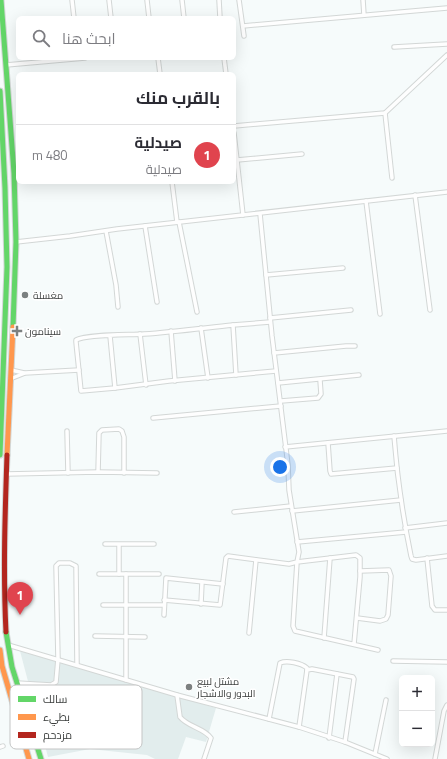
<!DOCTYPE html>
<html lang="ar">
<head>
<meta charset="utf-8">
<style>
	body { margin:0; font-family:"Titillium Web",Cairo,sans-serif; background:#f2f2f3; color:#2b2b33; direction:rtl }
	.controls { position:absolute; right:12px; bottom:12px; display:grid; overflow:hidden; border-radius:6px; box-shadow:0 4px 16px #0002 }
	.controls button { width:36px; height:36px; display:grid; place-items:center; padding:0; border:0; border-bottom:1px solid #e1e1e2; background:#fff; color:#2b2b33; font:20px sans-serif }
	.you { position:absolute; left:280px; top:467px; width:14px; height:14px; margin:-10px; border:3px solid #fff; border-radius:50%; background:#1a73e8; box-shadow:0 0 0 6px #1a73e833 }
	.badge { display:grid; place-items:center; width:26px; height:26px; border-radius:50%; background:#0b8043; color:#fff; font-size:13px; font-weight:700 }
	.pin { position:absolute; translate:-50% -33px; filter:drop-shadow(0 1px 2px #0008) }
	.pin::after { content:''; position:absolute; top:21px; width:14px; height:12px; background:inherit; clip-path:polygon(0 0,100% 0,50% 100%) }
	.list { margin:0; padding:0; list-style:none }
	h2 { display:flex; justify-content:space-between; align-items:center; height:52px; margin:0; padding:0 16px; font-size:17px }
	h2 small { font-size:13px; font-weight:400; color:#7c7c81 }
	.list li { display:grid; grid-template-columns:26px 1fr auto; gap:12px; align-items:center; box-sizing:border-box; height:60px; padding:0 16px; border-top:1px solid #e1e1e2 }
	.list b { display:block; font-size:15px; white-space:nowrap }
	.list p { margin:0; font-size:13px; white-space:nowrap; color:#7c7c81 }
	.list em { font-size:13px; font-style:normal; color:#7c7c81 }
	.icon { flex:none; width:22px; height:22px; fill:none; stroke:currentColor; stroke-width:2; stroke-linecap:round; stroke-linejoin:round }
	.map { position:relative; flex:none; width:447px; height:759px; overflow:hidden; direction:ltr }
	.search { position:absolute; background:#fff; box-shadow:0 4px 16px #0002; left:16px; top:16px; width:220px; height:44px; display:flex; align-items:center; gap:10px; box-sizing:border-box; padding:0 14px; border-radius:6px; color:#7c7c81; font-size:15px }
	.panel { position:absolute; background:#fff; box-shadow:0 4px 16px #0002; left:16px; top:72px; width:220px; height:112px; border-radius:6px; direction:rtl }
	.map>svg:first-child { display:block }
	.built { fill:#e2eded }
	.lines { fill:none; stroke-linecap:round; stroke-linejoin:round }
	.street-casing { stroke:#d3d7d6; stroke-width:5.5 }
	.fast-casing { stroke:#d3d7d6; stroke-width:7 }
	.slow-casing { stroke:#d3d7d6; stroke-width:7 }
	.jam-casing { stroke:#d3d7d6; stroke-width:7 }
	.street { stroke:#fefefe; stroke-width:3.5 }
	.fast { stroke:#63d668; stroke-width:5 }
	.slow { stroke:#ff974d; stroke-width:5 }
	.jam { stroke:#b3261e; stroke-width:5 }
	.poi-dot { fill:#7c8080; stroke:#fff; stroke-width:1.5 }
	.labels { text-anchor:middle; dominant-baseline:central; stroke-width:3; stroke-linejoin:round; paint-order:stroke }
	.poi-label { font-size:10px; fill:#3b3e3d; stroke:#fff; text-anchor:start }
	.key { fill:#fff; stroke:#c4c5c5; stroke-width:1 }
	.key-label { font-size:11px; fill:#3b3e3d }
</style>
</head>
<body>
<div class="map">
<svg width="447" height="759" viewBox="0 0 447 759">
	<rect width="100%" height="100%" fill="#f6fbfb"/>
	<!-- built -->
	<path class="built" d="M20,651l196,57 -10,34 -20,-5 -8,22h-23l-8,-4 -57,-6 -42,8z"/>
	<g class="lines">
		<defs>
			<g id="street">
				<path d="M72,0l2,18"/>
				<path d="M109,0l2,18"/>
				<path d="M147,0l2,18"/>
				<path d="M182,0l2,18"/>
				<path d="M219,0l1,18"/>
				<path d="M239,0l5,36"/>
				<path d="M363,0l1,15"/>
				<path d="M243,26l204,-18"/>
				<path d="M394,47l53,-3"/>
				<path d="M158,58l2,16"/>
				<path d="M224,58l2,16"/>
				<path d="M6,65l79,-7"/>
				<path d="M385,113l7,65"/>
				<path d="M234,126l151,-13 62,-58"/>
				<path d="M234,133l9,82"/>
				<path d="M237,160l65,-6"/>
				<path d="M172,182l5,40"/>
				<path d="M415,195l15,115"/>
				<path d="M366,201l14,113"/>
				<path d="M179,222l18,90"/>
				<path d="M145,226l12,76"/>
				<path d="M106,231l10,54 2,22"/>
				<path d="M16,242l54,-6 47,-7 330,-37"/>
				<path d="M266,275l77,-7"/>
				<path d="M270,318l81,-8"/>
				<path d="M233,325l37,-3"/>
				<path d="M201,328l7,50"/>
				<path d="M171,331l4,50"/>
				<path d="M140,334l6,51"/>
				<path d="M110,336l5,52 -34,3 -5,-49v-2c12,-6 52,-5 68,-6 30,-2 60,-6 89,-9l3,50"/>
				<path d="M274,353l72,-7h9"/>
				<path d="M11,370l13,3"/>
				<path d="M10,379l15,-6 54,-3"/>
				<path d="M278,383l81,-8"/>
				<path d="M115,388l54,-7 107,-10"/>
				<path d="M281,401l37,-3 3,-4 -1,-14"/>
				<path d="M153,418l128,-12"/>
				<path d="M67,431l1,42"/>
				<path d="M394,436c3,40 9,81 17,120l1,3 4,1 31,-4"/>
				<path d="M328,443l2,28 1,3 66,-6"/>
				<path d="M285,447l162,-16"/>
				<path d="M98,472l1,-39 3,-3 17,-1 3,2 2,6v36"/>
				<path d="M7,474l91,-2 59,1"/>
				<path d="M292,511l109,-11"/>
				<path d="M234,512l57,-6"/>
				<path d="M405,528l42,-5"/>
				<path d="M297,542l109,-10"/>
				<path d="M105,544h49"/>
				<path d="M427,558l5,48 3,4h12"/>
				<path d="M99,574h60"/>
				<path d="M119,574v-29"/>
				<path d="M164,600l56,5 6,-47 2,-2 61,8 8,-2 2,-10 -10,-62 -1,-25 -16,-129 -12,-122"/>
				<path d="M201,604l1,-22"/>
				<path d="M103,605h61"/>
				<path d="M164,615l2,-37 57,6"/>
				<path d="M357,618l23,3 6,-2 2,-4 3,-39 -2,-6 -29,1"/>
				<path d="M249,633l7,-73"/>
				<path d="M95,636l50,1"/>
				<path d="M324,638l6,-80"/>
				<path d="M354,644l6,-67v-19l-4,-3 -59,7 -4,64 2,5 83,19"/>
				<path d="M8,645l169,50 122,32 46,15 42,17"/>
				<path d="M393,661l54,1"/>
				<path d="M126,680v-106"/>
				<path d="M17,683l34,2 5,-3 2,-23 -2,-93 3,-3h11l6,3 1,99"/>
				<path d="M177,695l3,22c8,10 24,11 31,21l-7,21"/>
				<path d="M269,719l11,-56c7,-3 21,0 27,5v2"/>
				<path d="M299,727l8,-57 5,-1 41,8 1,2 -9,63"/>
				<path d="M329,738l8,-64"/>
				<path d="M0,747l3,-1"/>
				<path d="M375,754l11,-54"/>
				<path d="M435,759l9,-48 3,-6"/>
			</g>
			<g id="fast">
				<path d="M1,0l13,173 2,69 -3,85"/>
				<path d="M0,91l5,97 2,79 -7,188"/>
				<path d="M6,632l6,35 29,92"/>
			</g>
			<g id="slow">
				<path d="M7,455l6,-128"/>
				<path d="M0,650l2,16 27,93"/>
			</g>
			<path id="jam" d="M6,632c-3,-59 -1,-118 1,-177"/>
		</defs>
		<!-- street casing -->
		<use href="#street" class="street-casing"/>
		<!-- fast casing -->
		<use href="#fast" class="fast-casing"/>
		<!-- slow casing -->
		<use href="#slow" class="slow-casing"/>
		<!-- jam casing -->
		<use href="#jam" class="jam-casing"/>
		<!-- street -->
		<use href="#street" class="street"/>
		<!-- fast -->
		<use href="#fast" class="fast"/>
		<!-- slow -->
		<use href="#slow" class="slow"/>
		<!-- jam -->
		<use href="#jam" class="jam"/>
	</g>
	<!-- markers -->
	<g class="poi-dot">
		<circle cx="25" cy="295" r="4"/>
		<path d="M15 325h4v4h4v4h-4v4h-4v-4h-4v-4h4z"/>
		<circle cx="189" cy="687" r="4"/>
	</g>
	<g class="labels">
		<!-- poi labels -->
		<g class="poi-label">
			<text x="33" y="295">مغسلة</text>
			<text x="25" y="331">سينامون</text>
			<text x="197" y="681">مشتل لبيع<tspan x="197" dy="12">البدور والاشجار</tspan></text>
		</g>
	</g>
	<!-- legend -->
	<rect x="10" y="685" width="132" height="64" rx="6" class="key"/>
	<rect x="18" y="696" width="18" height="6" fill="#63d668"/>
	<rect x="18" y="714" width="18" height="6" fill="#ff974d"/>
	<rect x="18" y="732" width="18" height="6" fill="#b3261e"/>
	<g class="key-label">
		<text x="43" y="703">سالك</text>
		<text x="43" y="721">بطيء</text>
		<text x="43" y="739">مزدحم</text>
	</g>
</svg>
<div class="controls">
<button>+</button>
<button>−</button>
</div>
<div class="you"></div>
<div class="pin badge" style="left:20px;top:615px;background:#e0444e">1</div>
<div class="search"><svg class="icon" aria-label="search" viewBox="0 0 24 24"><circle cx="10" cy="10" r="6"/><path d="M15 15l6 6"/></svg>ابحث هنا</div>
<section class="panel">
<h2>بالقرب منك<small></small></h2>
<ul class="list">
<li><span class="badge" style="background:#e0444e">1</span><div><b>صيدلية</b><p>صيدلية</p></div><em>480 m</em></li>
</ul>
</section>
</div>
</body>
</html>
